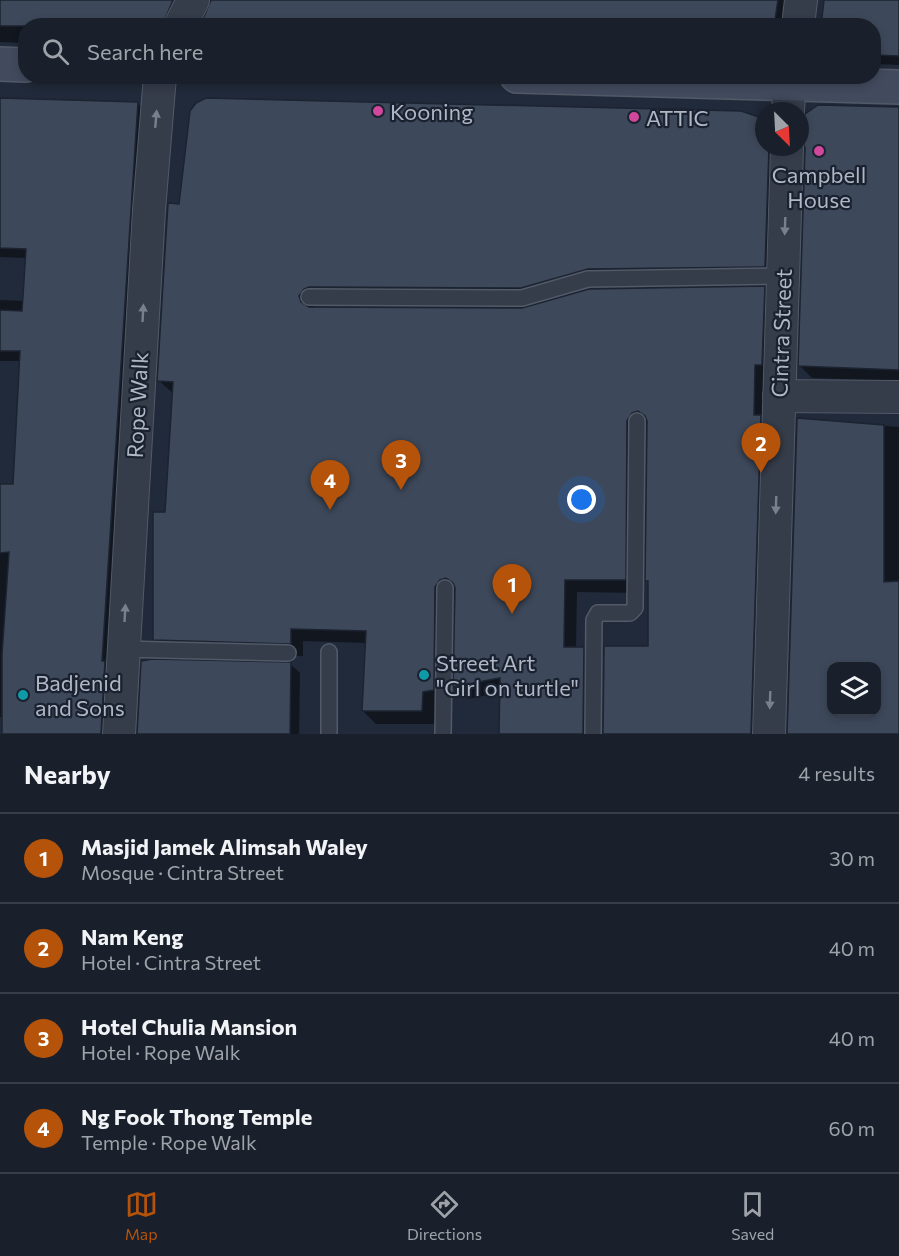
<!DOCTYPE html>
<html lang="en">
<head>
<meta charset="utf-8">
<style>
	body { margin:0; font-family:Commissioner,sans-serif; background:#222834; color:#f1f3f6 }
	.controls { position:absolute; right:18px; bottom:18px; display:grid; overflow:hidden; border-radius:12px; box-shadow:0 3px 9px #0003 }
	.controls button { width:54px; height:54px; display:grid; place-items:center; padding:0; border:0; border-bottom:2px solid #373e48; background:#19202c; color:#f1f3f6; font:30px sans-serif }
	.compass { position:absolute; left:755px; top:102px; width:54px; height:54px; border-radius:50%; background:#19202c; box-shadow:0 3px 9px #0003; rotate:156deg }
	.you { position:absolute; left:582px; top:500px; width:21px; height:21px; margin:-15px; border:4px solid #fff; border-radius:50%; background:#1a73e8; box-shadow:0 0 0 9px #1a73e833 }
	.badge { display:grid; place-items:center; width:39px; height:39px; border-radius:50%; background:#b45309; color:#fff; font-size:20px; font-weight:700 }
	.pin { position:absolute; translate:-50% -50px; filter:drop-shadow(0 2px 3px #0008) }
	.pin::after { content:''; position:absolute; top:32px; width:21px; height:18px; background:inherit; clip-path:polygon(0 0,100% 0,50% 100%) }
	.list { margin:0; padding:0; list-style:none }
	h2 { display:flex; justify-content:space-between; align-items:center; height:78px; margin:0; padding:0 24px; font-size:26px }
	h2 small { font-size:20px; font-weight:400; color:#9fa3a9 }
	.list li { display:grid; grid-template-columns:39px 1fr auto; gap:18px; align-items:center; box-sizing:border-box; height:90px; padding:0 24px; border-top:2px solid #373e48 }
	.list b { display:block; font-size:22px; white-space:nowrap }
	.list p { margin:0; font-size:20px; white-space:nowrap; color:#9fa3a9 }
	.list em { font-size:20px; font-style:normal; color:#9fa3a9 }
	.icon { flex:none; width:33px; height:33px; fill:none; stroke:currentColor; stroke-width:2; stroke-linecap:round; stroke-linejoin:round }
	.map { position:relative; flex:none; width:899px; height:734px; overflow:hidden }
	.search { position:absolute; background:#19202c; box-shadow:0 3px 9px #0003; left:18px; right:18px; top:18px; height:66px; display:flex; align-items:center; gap:15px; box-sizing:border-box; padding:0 21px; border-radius:24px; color:#9fa3a9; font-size:22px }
	.sheet { height:438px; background:#19202c }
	nav { display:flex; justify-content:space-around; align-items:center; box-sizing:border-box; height:84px; border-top:2px solid #373e48; background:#19202c; font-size:16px; color:#9fa3a9 }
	nav a { display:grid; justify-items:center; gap:3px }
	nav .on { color:#b45309 }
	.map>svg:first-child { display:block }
	.shadow { fill:#0007; fill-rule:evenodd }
	.building { fill:#3d485a; stroke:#1c2331; stroke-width:1.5; fill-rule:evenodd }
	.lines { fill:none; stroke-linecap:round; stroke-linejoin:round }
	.lane-casing { stroke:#525a68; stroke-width:18 }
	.street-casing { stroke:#525a68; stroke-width:34 }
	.secondary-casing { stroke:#525a68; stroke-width:36 }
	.lane { stroke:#353c4a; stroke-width:15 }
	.street { stroke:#353c4a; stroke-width:32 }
	.secondary { stroke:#424b5e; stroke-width:33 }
	.oneway { fill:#78808f }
	.hotel-dot { fill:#d1479c; stroke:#1a212f; stroke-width:2 }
	.culture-dot { fill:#0f9aa8; stroke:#1a212f; stroke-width:2 }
	.labels { text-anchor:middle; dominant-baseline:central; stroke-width:4.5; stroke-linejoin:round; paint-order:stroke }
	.poi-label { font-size:22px; fill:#afb7c7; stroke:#1a212f; text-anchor:start }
	.street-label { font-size:22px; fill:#afb7c7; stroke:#1a212f }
</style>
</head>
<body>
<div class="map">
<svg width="899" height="734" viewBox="0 0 899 734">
	<rect width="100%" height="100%" fill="#212a3a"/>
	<!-- shadow -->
	<g class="shadow">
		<path d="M0,0h189l-13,26h-150v17l-26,-1z"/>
		<path d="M212,0h577l-4,26h-582z"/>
		<path d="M825,0h74v65l-25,-1v-38z"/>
		<path d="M0,99l137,4 10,10 -36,621h-107v-17h-4v-231l14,-1 7,-124h-21v-61l24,1 3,-43 -27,-1z"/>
		<path d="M206,100l535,12 17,6 6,6v23h14v132l-177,3 -67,19h-218l-3,7 209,1 242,-21 13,12 -13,434h-160l1,-86 45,-1v-64l-3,-3 1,-155h-3l-5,9 -2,159 -61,-1 -1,56h7l13,13v73h-96l1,-42 -33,7 -13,-13 1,-95 -8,10 -2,102 -10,2 -1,19h-59l-13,-13 4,-68 -64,-2v15l-136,-4 -13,-13 12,-125 8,-120 -15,-13 21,-176z"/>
		<path d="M899,109v272l-87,-3 -12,-12z"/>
		<path d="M798,420l101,7v307h-110zM832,666h44v46h-44z"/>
		<path d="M290,664l10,9 -1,61h-153v-52z"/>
	</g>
	<!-- building -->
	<g class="building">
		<path d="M0,0h173l-11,26h-162z"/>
		<path d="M211,0h567l-4,26h-574z"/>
		<path d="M824,0h75v56l-26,-1v-29h-52z"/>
		<path d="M0,98l138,4 -36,559h3l-4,73h-99v-80l7,-102 -9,1v-69h13l7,-133h-20v-41l22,1 4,-62 -26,-1z"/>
		<path d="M206,98l535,13 18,6 5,11v19h5l-4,120 -177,2 -67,19 -212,-1 -5,2 -5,7 2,6 8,5 213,1 67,-19 176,-3 -3,79h-7l-1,50h7l-10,319h-148l1,-88h44v-65h-3l2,-160 -2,-5 -7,-5 -6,2 -5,8 -1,159h-61l-1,67h20l-1,87h-84l1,-56 -47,9 2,-99 -2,-5 -7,-5 -6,2 -5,7 -1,103 -11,2 -1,19h-60l4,-80 -75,-2v15l-138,-4v-128h12l8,-130 -16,-1 11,-178 11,1 11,-93 6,-8z"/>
		<path d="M818,105l81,2v263l-101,-4 7,-218 -4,-11 1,-15 3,-8z"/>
		<path d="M797,418l87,7v157l15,-1v153h-112zM831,666h45v45h-45z"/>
		<path d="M153,659l138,3 -1,72h-153l4,-73z"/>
	</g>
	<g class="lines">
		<defs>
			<g id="lane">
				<path d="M309,297l213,1 66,-19 195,-3"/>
				<path d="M122,649l166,4"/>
				<path d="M329,652v82"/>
				<path d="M443,734l2,-146"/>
				<path d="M593,734l1,-114 4,-7h32l5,-5 2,-187"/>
			</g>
			<g id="street">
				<path d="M180,26l13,-26"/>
				<path d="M798,26l3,-26"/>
				<path d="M788,111l2,-35"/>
				<path d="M779,396l120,1"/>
				<path d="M119,734l30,-524 11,-134"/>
				<path d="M769,734l18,-587"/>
			</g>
			<g id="secondary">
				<path d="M0,64l26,1"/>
				<path d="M517,76l382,11"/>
			</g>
		</defs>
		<!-- lane casing -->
		<use href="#lane" class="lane-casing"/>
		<!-- street casing -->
		<use href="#street" class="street-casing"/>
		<!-- secondary casing -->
		<use href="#secondary" class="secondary-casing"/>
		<!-- lane -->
		<use href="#lane" class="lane"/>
		<!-- street -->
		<use href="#street" class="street"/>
		<!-- secondary -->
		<use href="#secondary" class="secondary"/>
	</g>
	<!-- one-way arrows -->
	<defs><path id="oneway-solid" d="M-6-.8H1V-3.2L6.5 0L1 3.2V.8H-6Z" transform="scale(1.5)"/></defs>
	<g class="oneway">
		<use href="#oneway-solid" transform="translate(156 119) rotate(-85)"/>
		<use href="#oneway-solid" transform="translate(785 226) rotate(92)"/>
		<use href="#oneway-solid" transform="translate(143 313) rotate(-87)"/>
		<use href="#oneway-solid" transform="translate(776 505) rotate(92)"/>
		<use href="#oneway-solid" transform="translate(125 613) rotate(-87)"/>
		<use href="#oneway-solid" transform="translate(770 700) rotate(92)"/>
	</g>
	<!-- markers -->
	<g class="hotel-dot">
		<circle cx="378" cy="111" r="6"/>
		<circle cx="634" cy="117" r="6"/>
		<circle cx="819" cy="151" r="6"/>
	</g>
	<g class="culture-dot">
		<circle cx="424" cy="675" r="6"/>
		<circle cx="23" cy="695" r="6"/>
	</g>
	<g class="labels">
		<!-- poi labels -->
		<g class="poi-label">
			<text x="390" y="111">Kooning</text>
			<text x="646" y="117">ATTIC</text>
			<text x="819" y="174" text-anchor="middle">Campbell<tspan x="819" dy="25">House</tspan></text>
			<text x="436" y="662">Street Art<tspan x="436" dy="25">"Girl on turtle"</tspan></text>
			<text x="35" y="682">Badjenid<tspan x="35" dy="25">and Sons</tspan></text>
		</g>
		<!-- street labels -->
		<g class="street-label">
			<text transform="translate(781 333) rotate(-88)">Cintra Street</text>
			<text transform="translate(137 405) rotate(-87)">Rope Walk</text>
		</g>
	</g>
</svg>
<div class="controls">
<button><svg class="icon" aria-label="layers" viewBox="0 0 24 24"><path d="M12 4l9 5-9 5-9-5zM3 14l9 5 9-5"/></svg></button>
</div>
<svg class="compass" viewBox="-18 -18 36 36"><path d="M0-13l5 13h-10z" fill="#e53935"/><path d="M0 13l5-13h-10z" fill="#9fa3a9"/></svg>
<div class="you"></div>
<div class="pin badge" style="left:512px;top:614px">1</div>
<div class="pin badge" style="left:761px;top:473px">2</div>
<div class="pin badge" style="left:401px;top:490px">3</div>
<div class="pin badge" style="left:330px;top:510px">4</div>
<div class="search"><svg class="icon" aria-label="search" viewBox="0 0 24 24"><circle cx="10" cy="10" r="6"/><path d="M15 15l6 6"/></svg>Search here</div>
</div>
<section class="sheet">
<h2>Nearby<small>4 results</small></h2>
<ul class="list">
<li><span class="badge">1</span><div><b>Masjid Jamek Alimsah Waley</b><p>Mosque · Cintra Street</p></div><em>30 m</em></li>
<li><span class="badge">2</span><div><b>Nam Keng</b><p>Hotel · Cintra Street</p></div><em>40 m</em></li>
<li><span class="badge">3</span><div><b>Hotel Chulia Mansion</b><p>Hotel · Rope Walk</p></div><em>40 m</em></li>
<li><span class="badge">4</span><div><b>Ng Fook Thong Temple</b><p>Temple · Rope Walk</p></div><em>60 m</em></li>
</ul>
</section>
<nav>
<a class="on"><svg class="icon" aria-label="map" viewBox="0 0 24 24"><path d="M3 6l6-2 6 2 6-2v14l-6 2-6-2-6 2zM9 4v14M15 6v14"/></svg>Map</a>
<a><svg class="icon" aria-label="directions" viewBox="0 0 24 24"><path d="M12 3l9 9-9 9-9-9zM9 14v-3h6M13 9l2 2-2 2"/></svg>Directions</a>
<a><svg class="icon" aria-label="saved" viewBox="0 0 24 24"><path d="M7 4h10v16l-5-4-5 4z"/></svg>Saved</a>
</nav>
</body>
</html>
